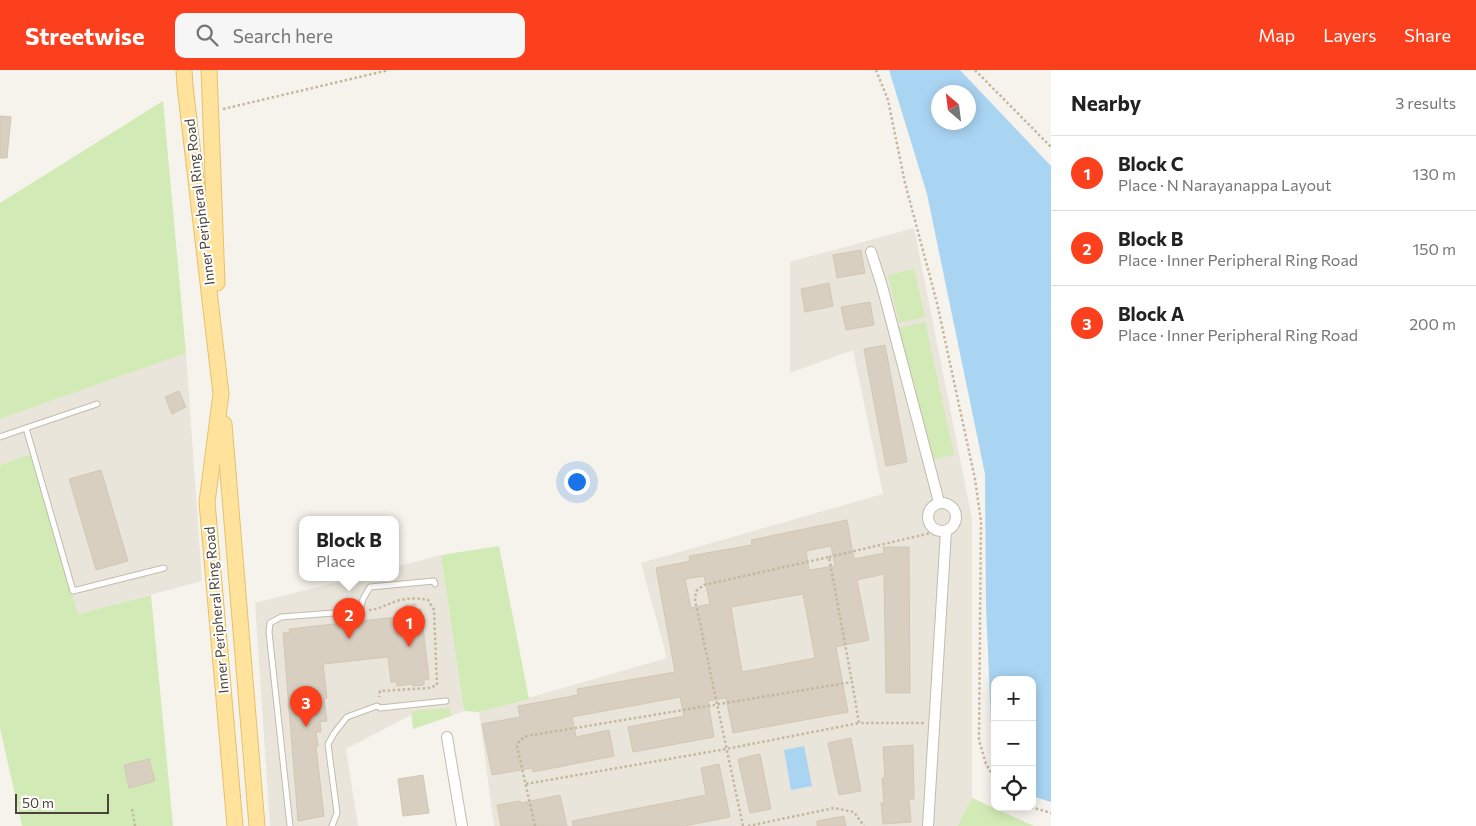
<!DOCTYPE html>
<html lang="en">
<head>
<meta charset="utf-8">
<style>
	body { margin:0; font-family:Commissioner,sans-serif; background:#f6f6f6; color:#222 }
	.controls { position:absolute; right:15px; bottom:15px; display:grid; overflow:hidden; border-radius:10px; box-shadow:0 2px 12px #0003 }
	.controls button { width:45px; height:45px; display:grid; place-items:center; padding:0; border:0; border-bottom:1px solid #e0e0e0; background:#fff; color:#222; font:25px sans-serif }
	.compass { position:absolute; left:931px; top:15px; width:45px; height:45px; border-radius:50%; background:#fff; box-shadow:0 2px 12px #0003; rotate:332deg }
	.scale { position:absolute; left:15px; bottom:12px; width:94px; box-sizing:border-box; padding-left:5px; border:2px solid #4b4439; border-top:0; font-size:14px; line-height:18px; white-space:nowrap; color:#4b4439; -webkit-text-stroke:4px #fff; paint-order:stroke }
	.you { position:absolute; left:576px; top:411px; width:18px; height:18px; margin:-12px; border:4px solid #fff; border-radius:50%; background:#1a73e8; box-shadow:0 0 0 8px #1a73e833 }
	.badge { display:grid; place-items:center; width:32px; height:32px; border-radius:50%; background:#fc3f1d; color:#fff; font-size:16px; font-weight:700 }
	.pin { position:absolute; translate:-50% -41px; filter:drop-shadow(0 1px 2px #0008) }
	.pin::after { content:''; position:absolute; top:26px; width:18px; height:15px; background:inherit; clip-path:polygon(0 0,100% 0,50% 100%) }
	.popup { position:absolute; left:299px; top:446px; width:100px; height:65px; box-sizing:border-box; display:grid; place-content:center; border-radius:10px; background:#fff; filter:drop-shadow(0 1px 4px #0005); font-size:16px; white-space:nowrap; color:#767676 }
	.popup b { font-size:19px; color:#222 }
	.popup::after { content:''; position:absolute; left:50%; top:100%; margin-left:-10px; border:10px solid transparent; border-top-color:#fff }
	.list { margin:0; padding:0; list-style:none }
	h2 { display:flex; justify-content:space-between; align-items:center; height:65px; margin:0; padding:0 20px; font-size:21px }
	h2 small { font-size:16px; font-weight:400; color:#767676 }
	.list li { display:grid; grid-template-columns:32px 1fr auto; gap:15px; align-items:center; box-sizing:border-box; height:75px; padding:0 20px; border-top:1px solid #e0e0e0 }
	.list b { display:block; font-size:19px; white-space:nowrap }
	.list p { margin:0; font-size:16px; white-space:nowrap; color:#767676 }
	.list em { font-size:16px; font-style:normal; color:#767676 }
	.icon { flex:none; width:28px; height:28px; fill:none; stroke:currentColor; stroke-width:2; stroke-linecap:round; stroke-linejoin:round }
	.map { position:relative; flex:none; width:1051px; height:756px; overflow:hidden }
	header { display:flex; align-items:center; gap:30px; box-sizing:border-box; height:70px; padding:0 25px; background:#fc3f1d; color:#fff }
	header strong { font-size:24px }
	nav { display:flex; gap:28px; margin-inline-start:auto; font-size:18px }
	.search { width:350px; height:45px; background:#f6f6f6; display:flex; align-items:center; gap:12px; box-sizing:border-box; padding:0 18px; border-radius:10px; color:#767676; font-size:19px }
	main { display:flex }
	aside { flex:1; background:#fff }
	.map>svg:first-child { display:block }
	.residential { fill:#eae5da }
	.green { fill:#d2eab5 }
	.water { fill:#a9d4f2; fill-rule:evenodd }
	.building { fill:#d8cfc1; stroke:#d3c7b4; fill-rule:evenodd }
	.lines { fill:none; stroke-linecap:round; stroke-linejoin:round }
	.service-casing { stroke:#c2bbae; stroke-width:7 }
	.minor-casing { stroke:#c2bbae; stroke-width:12 }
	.primary-casing { stroke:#e6c16a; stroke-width:17 }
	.path { stroke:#c4b79f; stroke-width:2.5; stroke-dasharray:2.5 2.5; stroke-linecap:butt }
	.service { stroke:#fff; stroke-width:5 }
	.minor { stroke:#fff; stroke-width:10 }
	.primary { stroke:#ffe39c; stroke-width:15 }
	.labels { text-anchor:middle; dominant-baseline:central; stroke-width:4; stroke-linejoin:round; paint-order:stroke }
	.street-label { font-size:14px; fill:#4b4439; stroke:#fff }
</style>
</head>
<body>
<header>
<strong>Streetwise</strong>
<div class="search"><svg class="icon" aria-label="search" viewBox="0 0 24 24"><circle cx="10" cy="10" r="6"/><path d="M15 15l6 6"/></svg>Search here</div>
<nav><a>Map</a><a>Layers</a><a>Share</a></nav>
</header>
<main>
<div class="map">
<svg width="1051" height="756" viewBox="0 0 1051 756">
	<rect width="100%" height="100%" fill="#f6f3ec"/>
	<!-- residential -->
	<g class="residential">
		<path d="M914,158l58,291v279l-15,28h-463l-15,-114 188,-54 -26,-95 242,-69 -30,-144 -63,23v-111z"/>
		<path d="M186,283l16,228 -124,33 -45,-159 -33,10v-46z"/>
		<path d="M441,485l23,156 -51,18 -2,-14 -65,34 12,77h-88l-15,-223 98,-25h42v-11z"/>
	</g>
	<!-- green -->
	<g class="green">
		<path d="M163,31l23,252 -186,66v-216z"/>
		<path d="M914,199l11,48 -26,6 -11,-48z"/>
		<path d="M925,252l29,133 -27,6 -29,-133z"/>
		<path d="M32,384l46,160 73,-19 22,231h-151l-22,-98v-263z"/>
		<path d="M499,476l30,153 -50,13 -15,-1 -23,-156z"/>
		<path d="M450,638l1,8 -38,13 -1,-18z"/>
		<path d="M972,728l62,28h-77z"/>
	</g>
	<!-- water -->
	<g class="water">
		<path d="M889,0h71l91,96v636l-19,-6v-116h-37v74l-3,-6 -6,-142 -1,-132 -58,-280zM938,22h30v30h-30z"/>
		<path d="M804,676l8,40 -21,4 -7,-40z"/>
	</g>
	<!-- building -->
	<g class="building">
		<path d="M0,46l11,1 -4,41h-7z"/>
		<path d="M861,180l4,23 -28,5 -4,-23z"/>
		<path d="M829,213l4,23 -28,6 -4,-23z"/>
		<path d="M870,232l4,23 -28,5 -5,-23z"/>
		<path d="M885,275l22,117 -21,4 -22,-117z"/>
		<path d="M179,321l7,16 -14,7 -7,-17z"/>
		<path d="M101,400l27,91 -32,9 -27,-91z"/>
		<path d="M847,450l7,39 30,-6 -1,-6h26l1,146h-24l-2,-119 -27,6 12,60 -33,7 12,65 -115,21 -7,-35 -18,3 6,36 -81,15 -5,-25 56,-11 -4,-19 -108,20 4,20 33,-7 5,26 -81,16 -1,-4 -40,7 -10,-51 38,-7 -2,-11 60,-11 -1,-6 98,-17 -19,-104 34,-7 -1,-5 63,-11 -1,-5zM831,476l4,20 -26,4 -3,-19zM704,506l6,28 -19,4 -6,-29zM803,524l12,64 -73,14 -11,-65z"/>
		<path d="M416,534v5h5l8,70 -5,1v5l-11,1v-2l-16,2v-4h-6l-3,-25 -65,7 4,34 -3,1 3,22 -7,1 1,10h-5l2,14h-2l8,70 -26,5 -15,-188 7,-1 -1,-3 117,-13 -1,-11z"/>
		<path d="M851,668l10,53 -22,4 -11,-52z"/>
		<path d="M913,675l1,54h-5l2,23 -28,2 -2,-21h3l-2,-25h3l-2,-31z"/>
		<path d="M760,684l11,55 -21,4 -12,-54z"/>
		<path d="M149,689l6,22 -26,7 -5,-23z"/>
		<path d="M719,694l11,53 -45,9h-112l-1,-5 134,-26 -5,-27z"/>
		<path d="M423,705l6,38 -26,3 -5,-37z"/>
		<path d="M560,725l7,31h-66l-4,-21 23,-4 1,2z"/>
		<path d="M844,746l2,10h-29v-5z"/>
	</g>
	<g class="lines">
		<defs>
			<g id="service">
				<path d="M26,358l71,-24"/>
				<path d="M0,367l26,-9 47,163 91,-23"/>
				<path d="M290,756l-21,-194 1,-9 11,-6 79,-6 3,-12 7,-12 64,-6 1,3"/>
				<path d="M332,756l5,-13 -9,-69 7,-12 12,-15 30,-11 3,2 66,-7"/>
			</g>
			<g id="minor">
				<path d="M871,182l11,34 57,216"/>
				<circle cx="942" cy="447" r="14"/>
				<path d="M447,667l15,89"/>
				<path d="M928,756l18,-295"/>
			</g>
			<g id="primary">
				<path d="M184,0l1,16 36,308 -14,108 28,324"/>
				<path d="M209,0l8,213"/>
				<path d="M224,354l33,402"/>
			</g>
		</defs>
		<!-- service casing -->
		<use href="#service" class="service-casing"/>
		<!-- minor casing -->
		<use href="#minor" class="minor-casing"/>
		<!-- primary casing -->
		<use href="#primary" class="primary-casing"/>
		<!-- path -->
		<g class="path">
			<path d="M876,0l12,30 17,83 32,120 38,176 6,42 -2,219 7,24 9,15"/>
			<path d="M975,0l76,77"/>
			<path d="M223,39l166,-39"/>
			<path d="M829,487l106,-25"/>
			<path d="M369,540c11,-1 20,-7 31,-10 9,-2 19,-2 28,0l6,10 3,75 -8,3 -49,3 -1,6"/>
			<path d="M526,714l200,-35 133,-26"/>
			<path d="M1031,737l20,6"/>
			<path d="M132,739l3,17"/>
			<path d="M535,756l-18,-80 3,-6 7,-4 325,-54 7,41h66"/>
			<path d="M743,756l-48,-226 1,-9 8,-6 125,-28 23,125"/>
			<path d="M748,756l86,-18 20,4 10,14"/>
		</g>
		<!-- service -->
		<use href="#service" class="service"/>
		<!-- minor -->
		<use href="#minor" class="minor"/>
		<!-- primary -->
		<use href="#primary" class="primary"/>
	</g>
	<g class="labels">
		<!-- street labels -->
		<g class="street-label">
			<text transform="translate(199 132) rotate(-97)">Inner Peripheral Ring Road</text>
			<text transform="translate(216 540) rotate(-95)">Inner Peripheral Ring Road</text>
		</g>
	</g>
</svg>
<div class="controls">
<button>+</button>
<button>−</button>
<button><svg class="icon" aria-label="locate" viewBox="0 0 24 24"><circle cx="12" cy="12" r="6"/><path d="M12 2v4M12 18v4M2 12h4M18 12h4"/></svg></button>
</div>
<svg class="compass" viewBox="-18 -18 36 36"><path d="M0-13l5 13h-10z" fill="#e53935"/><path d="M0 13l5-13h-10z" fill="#767676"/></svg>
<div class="scale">50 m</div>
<div class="you"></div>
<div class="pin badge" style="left:409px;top:577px">1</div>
<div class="pin badge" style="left:349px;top:569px">2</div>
<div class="popup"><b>Block B</b>Place</div>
<div class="pin badge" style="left:306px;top:657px">3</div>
</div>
<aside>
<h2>Nearby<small>3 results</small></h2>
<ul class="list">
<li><span class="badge">1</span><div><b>Block C</b><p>Place · N Narayanappa Layout</p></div><em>130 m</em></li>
<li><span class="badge">2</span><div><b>Block B</b><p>Place · Inner Peripheral Ring Road</p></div><em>150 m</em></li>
<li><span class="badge">3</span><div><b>Block A</b><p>Place · Inner Peripheral Ring Road</p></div><em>200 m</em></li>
</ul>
</aside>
</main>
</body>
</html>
